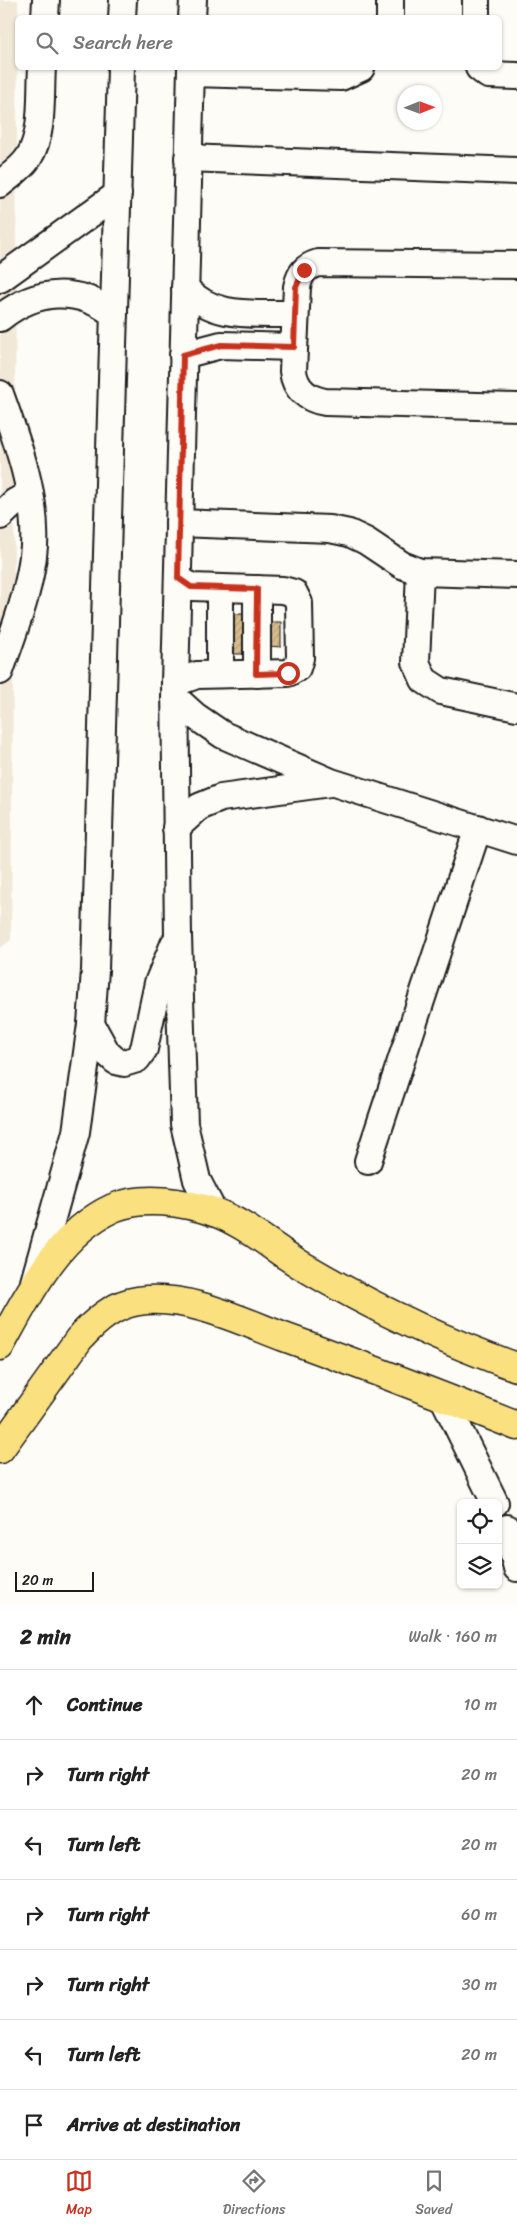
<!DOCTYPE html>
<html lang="en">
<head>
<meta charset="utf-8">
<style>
	body { margin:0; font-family:Sriracha,sans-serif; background:#f6f6f6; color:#222 }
	.controls { position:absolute; right:15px; bottom:15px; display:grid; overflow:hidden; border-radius:8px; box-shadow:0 1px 4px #0004 }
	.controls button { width:45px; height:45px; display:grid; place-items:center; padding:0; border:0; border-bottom:1px solid #e0e0e0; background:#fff; color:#222; font:25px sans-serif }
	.compass { position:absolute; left:397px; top:85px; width:45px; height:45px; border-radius:50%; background:#fff; box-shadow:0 1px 4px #0004; rotate:89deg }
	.scale { position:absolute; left:15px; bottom:12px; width:79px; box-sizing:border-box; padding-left:5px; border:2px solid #1c1c1c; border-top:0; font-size:14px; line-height:18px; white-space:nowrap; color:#1c1c1c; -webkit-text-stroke:4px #fdfcf7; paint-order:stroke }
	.stop { position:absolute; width:15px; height:15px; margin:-11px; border:4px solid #c8321e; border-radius:50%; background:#fff }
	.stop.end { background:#c8321e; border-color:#fff; box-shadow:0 1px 5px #0008 }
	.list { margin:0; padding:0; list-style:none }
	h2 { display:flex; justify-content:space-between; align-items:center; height:65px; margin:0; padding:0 20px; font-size:21px }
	h2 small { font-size:16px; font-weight:400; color:#767676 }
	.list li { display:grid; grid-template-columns:32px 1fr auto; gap:15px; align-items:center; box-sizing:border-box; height:70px; padding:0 20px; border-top:1px solid #e0e0e0 }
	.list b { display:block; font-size:19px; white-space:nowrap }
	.list em { font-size:16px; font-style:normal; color:#767676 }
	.icon { flex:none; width:28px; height:28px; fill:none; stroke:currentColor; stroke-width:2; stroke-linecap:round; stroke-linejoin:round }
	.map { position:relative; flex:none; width:517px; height:1604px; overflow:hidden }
	.search { position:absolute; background:#fff; box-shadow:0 1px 4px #0004; left:15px; right:15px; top:15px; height:55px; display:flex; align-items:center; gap:12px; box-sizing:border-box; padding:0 18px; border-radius:8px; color:#767676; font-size:19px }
	.sheet { height:555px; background:#fff }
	nav { display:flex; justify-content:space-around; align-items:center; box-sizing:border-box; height:70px; border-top:1px solid #e0e0e0; background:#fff; font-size:14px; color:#767676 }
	nav a { display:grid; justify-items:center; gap:2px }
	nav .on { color:#c8321e }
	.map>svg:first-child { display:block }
	.built { fill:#f2e8d7 }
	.building { fill:url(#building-hatch); stroke:#1c1c1c }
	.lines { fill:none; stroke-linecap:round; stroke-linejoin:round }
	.minor-casing { stroke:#1c1c1c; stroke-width:30 }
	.major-casing { stroke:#1c1c1c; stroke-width:31 }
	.minor { stroke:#fdfcf7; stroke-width:26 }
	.major { stroke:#fbe080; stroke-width:28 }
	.route { stroke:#c8321e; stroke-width:6 }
</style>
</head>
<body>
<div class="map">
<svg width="517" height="1604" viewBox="0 0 517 1604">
	<defs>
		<pattern id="building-hatch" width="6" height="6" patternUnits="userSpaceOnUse" patternTransform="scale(1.25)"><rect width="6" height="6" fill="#d7bb8c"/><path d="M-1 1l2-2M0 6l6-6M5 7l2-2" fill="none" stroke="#b8a078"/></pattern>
	</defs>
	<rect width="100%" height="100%" fill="#fdfcf7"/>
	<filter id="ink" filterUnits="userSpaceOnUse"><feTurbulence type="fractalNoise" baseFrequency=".02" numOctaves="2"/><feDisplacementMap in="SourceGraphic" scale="10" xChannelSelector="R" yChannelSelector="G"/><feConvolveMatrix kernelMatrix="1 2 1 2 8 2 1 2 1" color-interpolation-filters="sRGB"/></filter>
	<g filter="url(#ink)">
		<!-- built -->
		<path class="built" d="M0,0h18l-7,940 -11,8z"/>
		<!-- building -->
		<g class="building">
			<path d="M234,614h10l-1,40h-10z"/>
			<path d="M267,622h14v25l-14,-1z"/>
		</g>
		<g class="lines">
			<defs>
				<g id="minor">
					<path d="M45,18l1,-18"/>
					<path d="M122,18l1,-18"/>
					<path d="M192,18l1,-18"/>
					<path d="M390,18v-18"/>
					<path d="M476,18v-18"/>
					<path d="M191,68l-16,615 3,253 6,188 13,56 17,33"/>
					<path d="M479,68l9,7 29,1"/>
					<path d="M191,73l150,4 20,-9"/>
					<path d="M188,158l329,13"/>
					<path d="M0,184c10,-8 22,-16 29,-27 15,-24 11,-62 13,-89"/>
					<path d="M517,265l-199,-2c-13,4 -18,10 -21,24l-4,84c2,18 14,28 32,31l192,5"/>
					<path d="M0,279l118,-85"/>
					<path d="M185,288c29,32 70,25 110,26"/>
					<path d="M0,318c36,-29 77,-32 114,-4"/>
					<path d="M183,355l38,-10 73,2"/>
					<path d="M0,394c17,47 37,101 34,152 -3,43 -20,84 -34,125"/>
					<path d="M0,516l15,-14 15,-8"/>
					<path d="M179,523l151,6 19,4 17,8 36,24 18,7 97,3"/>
					<path d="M420,572l-4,90 8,18 17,11 76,16"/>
					<path d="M220,674v-86"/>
					<path d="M257,674v-85"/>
					<path d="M175,683l22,-8 91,-2 9,-5 3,-10 -1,-55 -5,-10 -11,-3 -92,-3 -13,-9"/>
					<path d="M175,698l20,18 28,19 108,47 186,59"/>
					<path d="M176,828l23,-21 22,-9 109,-15"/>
					<path d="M91,1024l16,29 9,8 8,2 13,-4 7,-10 14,-66 16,-39"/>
					<path d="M368,1161l110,-333"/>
					<path d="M34,1282l42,-150 15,-108 4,-54 26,-902"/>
					<path d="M443,1397l52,106"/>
					<path d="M507,1528l10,40"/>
				</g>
				<g id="major">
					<path d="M0,1346c28,-51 58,-113 113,-138 30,-13 71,-6 101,4 31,11 59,36 87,53 66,39 144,77 216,102"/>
					<path d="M0,1449l79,-110c16,-18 35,-35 59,-38 49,-7 101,19 146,36 78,28 155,58 233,89"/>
				</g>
			</defs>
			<!-- minor casing -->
			<use href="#minor" class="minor-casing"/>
			<!-- major casing -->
			<use href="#major" class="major-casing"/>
			<!-- minor -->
			<use href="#minor" class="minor"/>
			<!-- major -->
			<use href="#major" class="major"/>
		</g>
	</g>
	<g class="lines" filter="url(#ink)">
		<!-- route -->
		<path class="route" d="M288,673l-32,1 1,-85 -66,-2 -13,-9 5,-223 38,-10 73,2 2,-60 8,-17"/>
	</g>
</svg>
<div class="controls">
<button><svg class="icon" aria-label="locate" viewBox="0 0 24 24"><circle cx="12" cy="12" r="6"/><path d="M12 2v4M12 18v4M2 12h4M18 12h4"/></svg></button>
<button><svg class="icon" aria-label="layers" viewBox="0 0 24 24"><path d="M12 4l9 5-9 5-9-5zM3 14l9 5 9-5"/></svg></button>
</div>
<svg class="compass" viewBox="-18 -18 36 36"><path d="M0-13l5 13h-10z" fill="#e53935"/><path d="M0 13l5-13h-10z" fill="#767676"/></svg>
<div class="scale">20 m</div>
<div class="stop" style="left:288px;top:673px"></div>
<div class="stop end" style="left:304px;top:270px"></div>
<div class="search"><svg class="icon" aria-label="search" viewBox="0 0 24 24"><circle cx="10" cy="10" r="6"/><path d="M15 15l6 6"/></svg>Search here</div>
</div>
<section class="sheet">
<h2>2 min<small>Walk · 160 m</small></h2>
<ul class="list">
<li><svg class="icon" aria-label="ahead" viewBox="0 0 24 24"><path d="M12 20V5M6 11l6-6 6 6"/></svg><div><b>Continue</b></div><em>10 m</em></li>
<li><svg class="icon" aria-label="right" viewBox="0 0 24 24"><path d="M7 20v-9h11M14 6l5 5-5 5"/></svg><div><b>Turn right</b></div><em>20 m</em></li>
<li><svg class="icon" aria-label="left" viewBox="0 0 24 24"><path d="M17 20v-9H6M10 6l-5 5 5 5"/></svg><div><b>Turn left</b></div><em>20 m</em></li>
<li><svg class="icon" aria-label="right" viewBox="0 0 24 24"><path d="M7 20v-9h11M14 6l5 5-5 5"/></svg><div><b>Turn right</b></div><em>60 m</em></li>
<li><svg class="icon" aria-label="right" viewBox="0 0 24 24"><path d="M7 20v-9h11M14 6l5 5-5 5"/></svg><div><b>Turn right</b></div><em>30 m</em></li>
<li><svg class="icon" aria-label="left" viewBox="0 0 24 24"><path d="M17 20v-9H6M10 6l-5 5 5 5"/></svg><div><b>Turn left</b></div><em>20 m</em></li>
<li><svg class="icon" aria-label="arrive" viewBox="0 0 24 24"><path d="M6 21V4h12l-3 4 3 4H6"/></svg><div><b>Arrive at destination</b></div></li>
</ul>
</section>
<nav>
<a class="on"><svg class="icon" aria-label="map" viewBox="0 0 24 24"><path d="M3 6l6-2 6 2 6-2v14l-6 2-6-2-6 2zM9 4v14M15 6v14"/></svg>Map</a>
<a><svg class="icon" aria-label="directions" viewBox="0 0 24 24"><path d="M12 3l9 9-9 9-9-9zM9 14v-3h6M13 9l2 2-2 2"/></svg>Directions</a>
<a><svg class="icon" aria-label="saved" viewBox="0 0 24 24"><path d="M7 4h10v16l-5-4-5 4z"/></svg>Saved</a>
</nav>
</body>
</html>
